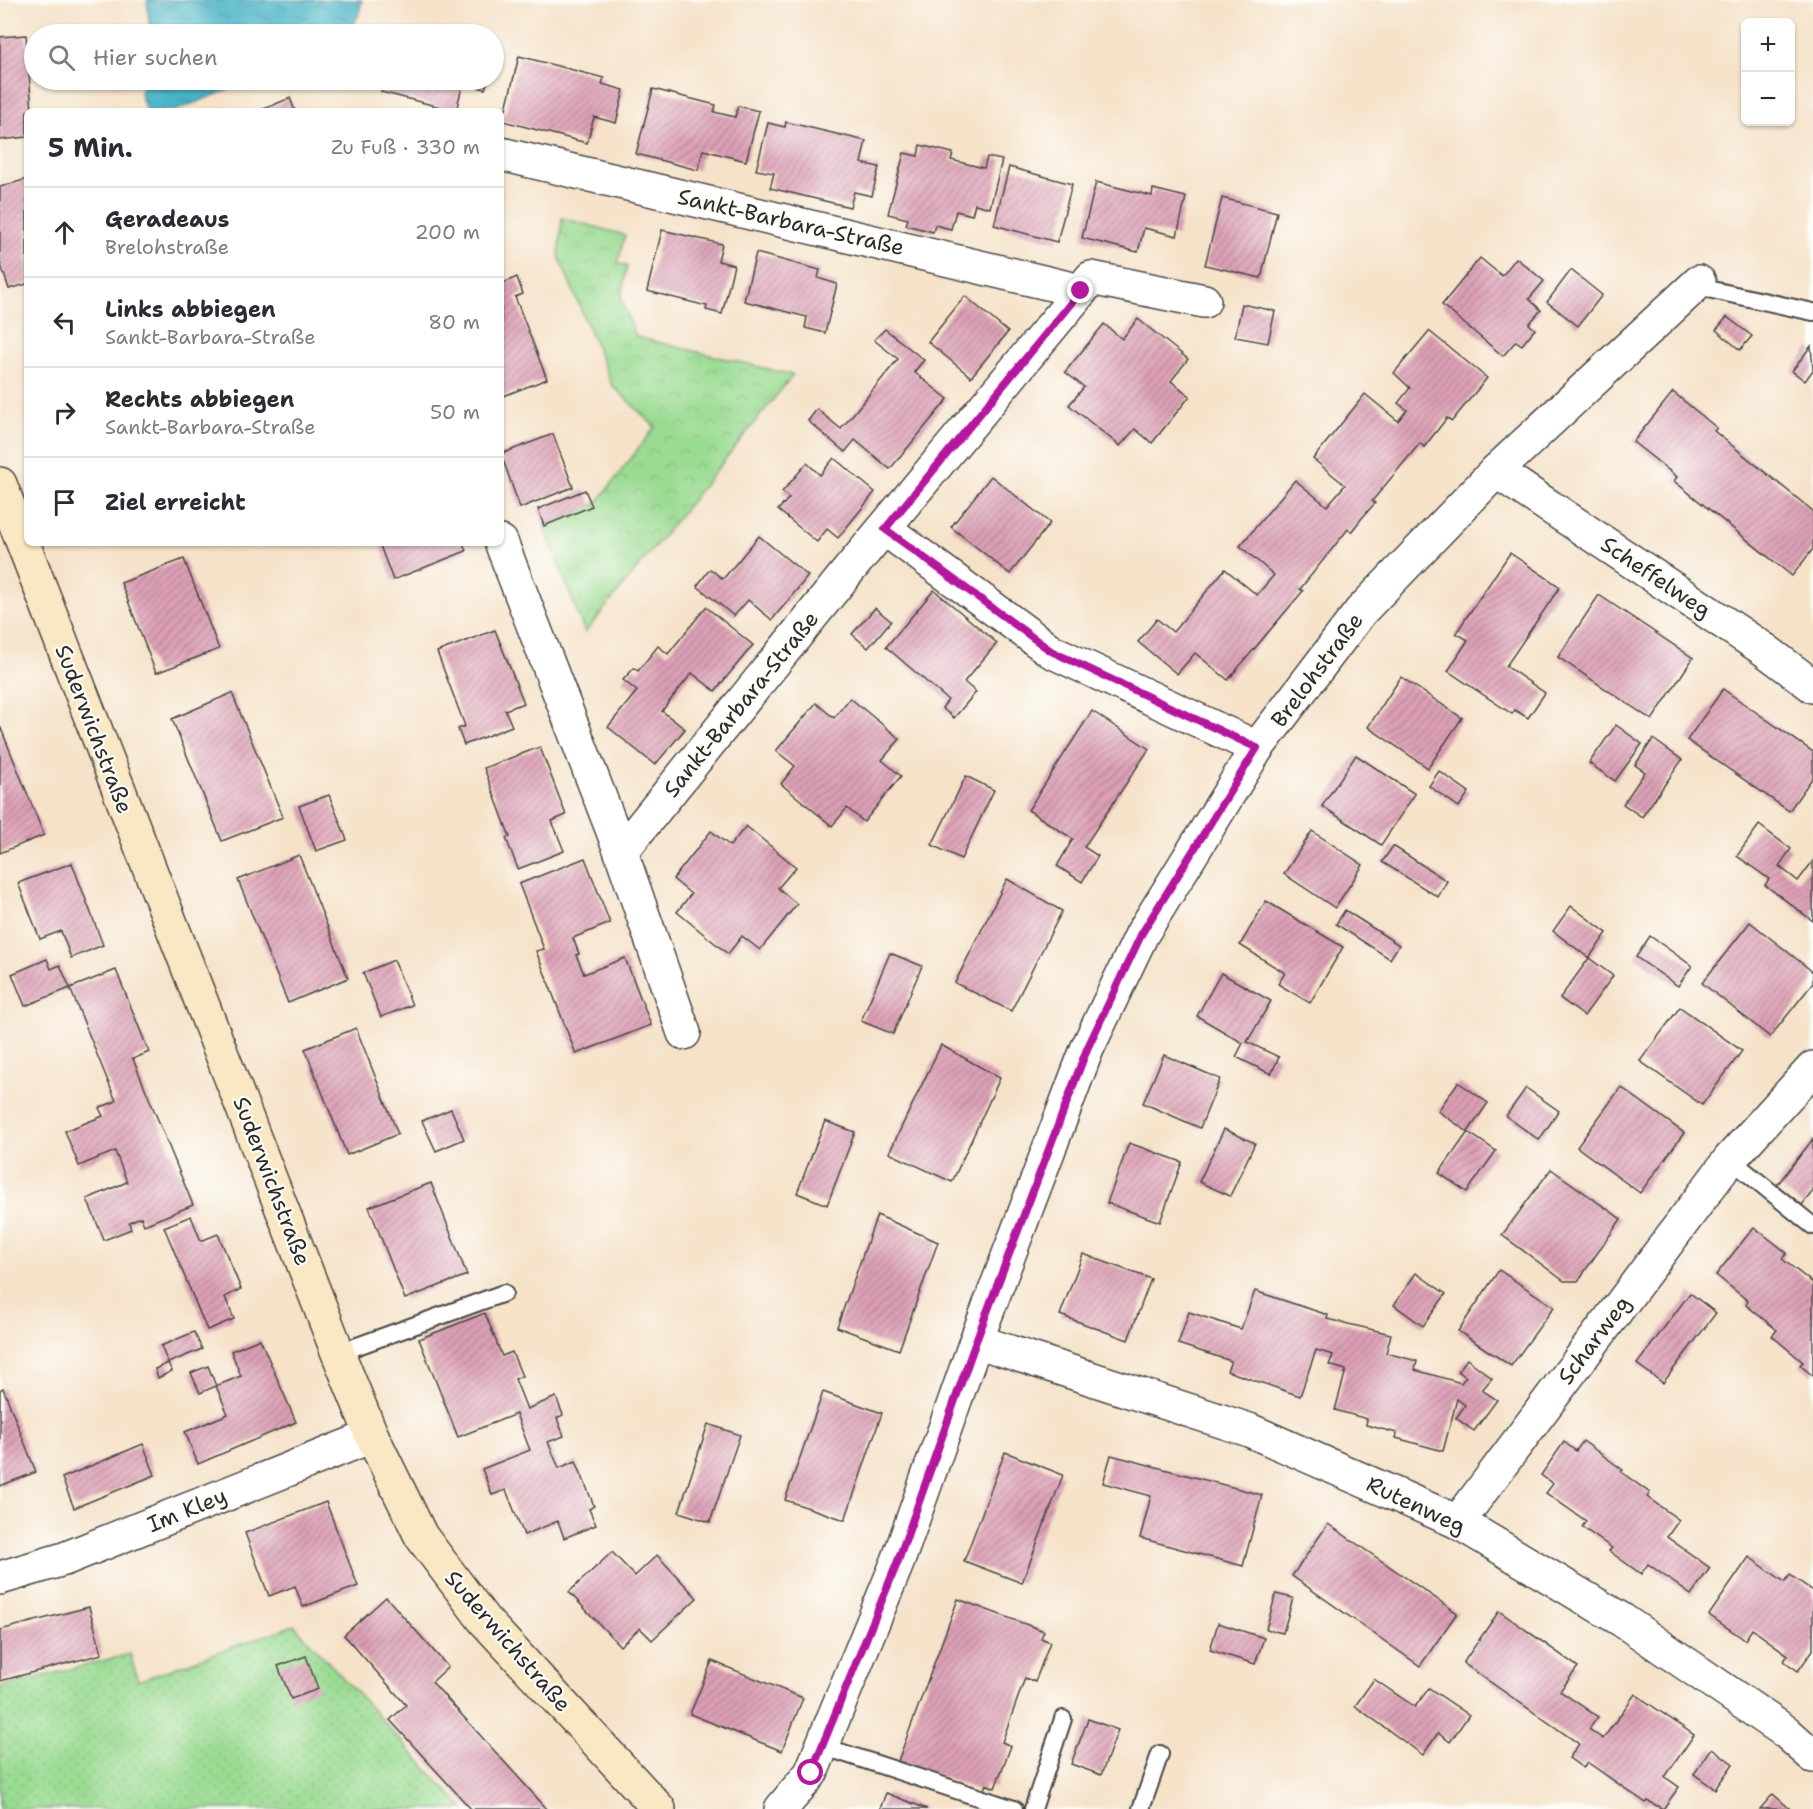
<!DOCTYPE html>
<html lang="de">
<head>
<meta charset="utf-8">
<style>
	body { margin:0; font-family:"Shantell Sans",sans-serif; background:#f2f2f3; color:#2b2b33 }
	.controls { position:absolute; right:18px; top:18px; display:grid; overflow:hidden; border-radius:9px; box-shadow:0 2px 4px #0004 }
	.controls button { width:54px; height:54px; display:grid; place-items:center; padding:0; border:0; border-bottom:2px solid #e1e1e2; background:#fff; color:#2b2b33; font:30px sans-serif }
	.stop { position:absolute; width:18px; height:18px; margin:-14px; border:4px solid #b5179e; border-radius:50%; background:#fff }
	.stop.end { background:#b5179e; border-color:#fff; box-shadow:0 2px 6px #0008 }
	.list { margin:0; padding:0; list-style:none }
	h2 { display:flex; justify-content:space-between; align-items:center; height:78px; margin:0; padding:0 24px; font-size:26px }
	h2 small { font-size:20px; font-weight:400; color:#7c7c81 }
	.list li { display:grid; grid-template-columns:39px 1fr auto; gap:18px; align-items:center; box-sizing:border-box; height:90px; padding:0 24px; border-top:2px solid #e1e1e2 }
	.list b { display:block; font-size:22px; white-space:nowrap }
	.list p { margin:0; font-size:20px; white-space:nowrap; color:#7c7c81 }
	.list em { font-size:20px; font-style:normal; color:#7c7c81 }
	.icon { flex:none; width:33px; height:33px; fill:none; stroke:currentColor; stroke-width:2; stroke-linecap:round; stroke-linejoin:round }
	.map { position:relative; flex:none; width:1813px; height:1809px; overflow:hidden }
	.search { position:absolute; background:#fff; box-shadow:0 2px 4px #0004; left:24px; top:24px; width:480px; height:66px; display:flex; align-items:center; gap:15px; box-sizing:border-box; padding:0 21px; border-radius:33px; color:#7c7c81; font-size:22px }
	.panel { position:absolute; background:#fff; box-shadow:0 2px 4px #0004; left:24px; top:108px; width:480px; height:438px; border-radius:9px }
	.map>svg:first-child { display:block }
	.grass { fill:url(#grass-dots); stroke:#62835e; stroke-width:1.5 }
	.park { fill:url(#park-crowns); stroke:#62835e; stroke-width:1.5 }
	.water { fill:url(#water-ripples); stroke:#3a707a; stroke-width:1.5 }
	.building { fill:url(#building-hatch) }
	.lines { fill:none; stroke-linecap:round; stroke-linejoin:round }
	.lane-casing { stroke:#494643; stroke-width:20 }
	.street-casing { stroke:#494643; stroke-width:36 }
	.secondary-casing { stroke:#494643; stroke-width:36 }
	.lane { stroke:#fff; stroke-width:16 }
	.street { stroke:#fff; stroke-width:33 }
	.secondary { stroke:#fae7c3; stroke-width:33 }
	.route { stroke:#b5179e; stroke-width:8 }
	.labels { text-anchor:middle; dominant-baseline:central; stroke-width:4.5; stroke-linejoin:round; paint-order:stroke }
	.street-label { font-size:22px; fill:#2b2b2b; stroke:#fdfcf7 }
</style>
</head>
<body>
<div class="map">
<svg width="1813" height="1809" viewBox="0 0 1813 1809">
	<defs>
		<pattern id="grass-dots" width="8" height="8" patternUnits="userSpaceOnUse" patternTransform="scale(1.5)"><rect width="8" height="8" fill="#9adb92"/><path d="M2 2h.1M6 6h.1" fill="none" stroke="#85bc7e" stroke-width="1.8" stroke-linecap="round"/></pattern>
		<pattern id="park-crowns" width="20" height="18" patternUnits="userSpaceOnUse" patternTransform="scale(1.5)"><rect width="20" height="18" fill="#9adb92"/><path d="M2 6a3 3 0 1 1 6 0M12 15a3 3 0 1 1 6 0" fill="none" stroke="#85bc7e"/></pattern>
		<pattern id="water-ripples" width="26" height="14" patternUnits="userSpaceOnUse" patternTransform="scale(1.5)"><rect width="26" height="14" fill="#4ab4c8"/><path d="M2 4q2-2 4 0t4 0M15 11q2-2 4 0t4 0" fill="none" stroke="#3e93a3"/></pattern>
		<pattern id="building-hatch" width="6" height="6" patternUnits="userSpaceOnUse" patternTransform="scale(1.5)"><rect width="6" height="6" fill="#dda0b6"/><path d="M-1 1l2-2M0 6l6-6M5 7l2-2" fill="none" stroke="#b38394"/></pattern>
	</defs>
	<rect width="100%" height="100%" fill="#fdfcf7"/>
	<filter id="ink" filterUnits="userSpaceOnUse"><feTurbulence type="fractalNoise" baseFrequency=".0167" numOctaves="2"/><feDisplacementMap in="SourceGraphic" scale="12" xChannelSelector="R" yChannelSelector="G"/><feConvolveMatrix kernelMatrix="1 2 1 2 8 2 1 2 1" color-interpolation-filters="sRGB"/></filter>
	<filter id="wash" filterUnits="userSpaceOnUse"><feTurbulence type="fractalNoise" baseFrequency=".008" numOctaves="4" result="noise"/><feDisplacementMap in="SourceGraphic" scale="24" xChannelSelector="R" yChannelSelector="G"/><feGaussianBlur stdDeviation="1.35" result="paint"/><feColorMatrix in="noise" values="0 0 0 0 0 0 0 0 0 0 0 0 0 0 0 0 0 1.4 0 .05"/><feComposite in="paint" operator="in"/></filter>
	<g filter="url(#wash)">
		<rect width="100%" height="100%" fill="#f5e2c9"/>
		<!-- grass -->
		<path class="grass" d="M294,1625l170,184h-464v-122l130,-33 8,27z"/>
		<!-- park -->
		<path class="park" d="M562,218l63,17 -7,28 9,3 -6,33 15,38 157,38 -208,258 -41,-107 52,-22 59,-77 -43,-42 -53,-128z"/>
		<!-- water -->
		<g class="water">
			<path d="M147,0h215l-4,17 -11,17h-197z"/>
			<path d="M144,80h109l-79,31h-28l-6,-18z"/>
		</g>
		<g id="blocks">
			<!-- building -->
			<g class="building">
				<path d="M398,27l24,7h-26z"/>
				<path d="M26,35l6,76h-5v26l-27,3v-103z"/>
				<path d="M519,56l85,22 -2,6 22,6 -8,33 -22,-6 -7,26 -84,-22z"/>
				<path d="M385,80h103l-3,9 -22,-6 -7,28 -75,-19z"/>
				<path d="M653,89l63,16 -2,7 21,5 3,-11 21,5 -13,50 -43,-11 -5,20 -62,-16z"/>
				<path d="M290,98l5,13h-36z"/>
				<path d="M786,122l80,19 -5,22 18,4 -7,29 -18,-4 -4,15 -80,-19 4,-15 -18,-3 12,-47 17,4z"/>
				<path d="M920,145l33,8 -2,7 33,8 3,-11 15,3 -12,48 -15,-4 -3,11 -16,-4 -5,18 -16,-4 -2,7 -27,-7 2,-6 -20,-5 16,-61 14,3z"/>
				<path d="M1009,167l63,17 -15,58 -63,-17z"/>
				<path d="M27,179v105l-18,5 -9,-27v-75z"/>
				<path d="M1096,182l56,14 1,-7 33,8 -9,39 -33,-8 -6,24 -56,-14z"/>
				<path d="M1222,198l55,14 -16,66 -56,-13z"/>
				<path d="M662,230l60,14 -4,17 16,4 -12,49 -16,-4 1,-4 -60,-15z"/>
				<path d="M756,253l64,17 -2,8 19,6 -12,49 -20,-5 2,-11 -63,-16z"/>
				<path d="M1480,258l22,18 14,-18 28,23 -15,18 12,11 -12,14 6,5 -13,16 -6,-4 -13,15 -61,-51z"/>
				<path d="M1571,270l31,25 -24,31 -31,-24z"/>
				<path d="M517,277l6,17 -8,3 32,82 -46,18v-113z"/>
				<path d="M965,296l43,36 -37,45 -43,-35z"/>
				<path d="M1242,304l33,7 -7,32 -33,-6z"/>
				<path d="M1727,317l25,19 -12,14 -24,-20z"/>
				<path d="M1138,319l50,40 -17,22 19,15 -38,47 -17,-14 -15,17 -51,-41 15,-18 -19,-15 39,-48 18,15z"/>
				<path d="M885,329l39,31 -10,12 34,27 -58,70 -35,-29 -10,12 -37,-31 9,-12 24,20 57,-70 -24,-19z"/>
				<path d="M1429,331l58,47 -35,43 -5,-3 -23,29 -4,-4 -48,58 3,2 -13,15 -11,14 -3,-3 -48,60 3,2 -75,89 -33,-27 -18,21 -39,-32 19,-23 16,13 52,-63 32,26 17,-20 -34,-29 55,-66 32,26 18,-21 -32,-26 52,-65 33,27 9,-11 -9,-7 12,-15 -16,-15z"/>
				<path d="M1811,346l2,24 -8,11 -13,-10z"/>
				<path d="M1673,392l44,36 -3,3 99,80v38l-21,27 -118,-95 3,-4 -44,-35z"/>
				<path d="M553,434l20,53 -53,21 -19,-54z"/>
				<path d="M834,458l41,34 -37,46 -11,-9 -10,13 -39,-32 11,-12 -7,-6 25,-29 13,12z"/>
				<path d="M991,476l59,47 -40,51 -59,-47z"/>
				<path d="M585,490l7,16 -48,20 -6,-17z"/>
				<path d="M759,536l49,40 -36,44 -24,-20 -14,16 -37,-30 13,-17 13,10z"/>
				<path d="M379,543h84l3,8 -73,29z"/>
				<path d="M1510,553l50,34 -54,79 39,27 -17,25 -13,-8 -3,4 -64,-43 20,-31 -12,-7z"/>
				<path d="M184,559l35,90 -63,24 -35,-90z"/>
				<path d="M934,590l63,53 -33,39 12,10 -22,26 -12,-10 6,-8 -62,-53z"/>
				<path d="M1599,595l94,63 -41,62 -94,-63z"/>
				<path d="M706,607l47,38 -38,46 -23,-18 -20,25 -10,13 23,18 -30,36 -47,-38 29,-36 -14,-11 11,-12 4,3 20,-25 10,8z"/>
				<path d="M875,608l16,13 -23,27 -16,-14z"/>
				<path d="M495,630l29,73 -19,7 7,16 -48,19 -6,-16 7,-3 -28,-74z"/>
				<path d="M1401,677l61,41 -34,50 -60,-41z"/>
				<path d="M1723,689l90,63v25l-24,34 -102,-71z"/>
				<path d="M232,693l51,124 -61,24 -50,-122z"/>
				<path d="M850,698l50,41 -18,21 19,16 -37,46 -17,-14 -15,18 -51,-42 14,-18 -19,-15 40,-48 18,15z"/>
				<path d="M1092,711l57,38 -65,98 14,9 -16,26 -25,-16 16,-27 -45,-29z"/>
				<path d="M1616,725l26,19 -27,37 -26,-18z"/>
				<path d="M0,726l44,109 -44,18z"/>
				<path d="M1653,739l29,21 -40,57 -19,-13 22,-32 -10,-7z"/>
				<path d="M540,747l26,68 -14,6 12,30 -46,18 -12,-31 4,-1 -26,-69z"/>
				<path d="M1356,755l59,39 -34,51 -59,-39z"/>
				<path d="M1439,771l30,21 -10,15 -30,-21z"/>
				<path d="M966,776l28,14 -33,69 -29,-14z"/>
				<path d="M329,795l18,45 -31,11 -17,-45z"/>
				<path d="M1759,825l32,24 -12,17 19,15 15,-20v60l-48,-36 4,-6 -32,-23z"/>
				<path d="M746,826l50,41 -18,21 19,16 -37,46 -18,-14 -14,18 -51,-42 14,-18 -18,-15 38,-48 19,15z"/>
				<path d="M1312,831l51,34 -28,43 -51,-34z"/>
				<path d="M1393,846l54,35 -9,16 -56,-35z"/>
				<path d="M299,855l49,123 -60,25 -50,-123z"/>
				<path d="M585,858l25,65 -37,15 6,16 -3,1 8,19 41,-16 26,67 -75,29 -40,-103 8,-2 -25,-65z"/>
				<path d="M72,863l31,82 -32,13 -10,-27 -21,8 -22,-56z"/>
				<path d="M1007,879l55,32 -51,100 -56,-28z"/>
				<path d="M1266,901l77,46 -33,56 -32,-19 7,-11 -45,-28z"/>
				<path d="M1571,906l36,27 -18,25 -36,-27z"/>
				<path d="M1345,910l54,35 -9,14 -54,-35z"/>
				<path d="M1750,922l63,50v11l-43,54 -68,-54z"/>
				<path d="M1650,936l42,30 -14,20 -42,-29z"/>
				<path d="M890,953l32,13 -29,68 -32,-13z"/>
				<path d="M1589,958l24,18 -29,40 -24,-18z"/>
				<path d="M47,959l4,10 9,-4 10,23 -45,18 -13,-32z"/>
				<path d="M394,960l18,45 -31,12 -18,-44z"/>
				<path d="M116,970l33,82 -16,7 60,146 -49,20 -3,-8 -12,5 2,7 -27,11 -17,-41 40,-17 -12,-31 -36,15 -14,-35 38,-15 -4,-8 17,-7 -46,-113z"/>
				<path d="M1221,973l50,28 -24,41 32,15 -8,17 -35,-17 7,-14 -46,-27z"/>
				<path d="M1680,1007l62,44 -40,54 -62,-44z"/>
				<path d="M356,1028l42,106 -51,21 -42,-106z"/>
				<path d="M941,1045l59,33 -48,104 -63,-29z"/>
				<path d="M1164,1055l56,24 -20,49 -57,-25z"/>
				<path d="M1458,1082l30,21 -20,29 -30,-21z"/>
				<path d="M1621,1087l63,46 -44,60 -63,-46z"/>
				<path d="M1526,1088l33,23 -20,29 -33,-24z"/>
				<path d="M451,1109l13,30 -28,12 -14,-30z"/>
				<path d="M825,1121l30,11 -28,73 -30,-12z"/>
				<path d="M1224,1129l31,14 -25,53 -31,-14z"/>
				<path d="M1468,1132l28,19 -29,41 -28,-19z"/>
				<path d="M1813,1139v52l-11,14 -25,-20z"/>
				<path d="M1129,1143l53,19 -22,60 -53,-19z"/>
				<path d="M1551,1169l70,50 -43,62h-14l-62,-46z"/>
				<path d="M431,1183l36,92 -62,24 -36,-92z"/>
				<path d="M877,1215l61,27 -39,108 -62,-23z"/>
				<path d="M191,1216l10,25 17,-7 23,55 -16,8 9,22 -27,11 -43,-103z"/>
				<path d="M1754,1227l33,26 -5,6 31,24v93l-13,-11 3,-3 -31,-26 5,-6 -31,-25 2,-4 -32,-26z"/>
				<path d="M1083,1254l68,25 -23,61 -68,-25z"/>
				<path d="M1499,1270l55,37 -43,59 -53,-35z"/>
				<path d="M1416,1273l30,21 -23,32 -29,-21z"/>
				<path d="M1255,1291l73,24 -1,4 64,15 -5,19 31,8 -2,9 46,13 5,-6 -8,-6 9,-12 25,19 -10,12 15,10 -23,31 -18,-13 9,-13 -8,-6 -14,52 -47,-13 1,-5 -31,-8 1,-6 -32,-9 11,-40 -17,-5 4,-10 -17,-5 -16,46 -73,-25 4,-10 -53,-17 11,-32 52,17z"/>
				<path d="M1690,1293l26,20 -53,70 -26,-19z"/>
				<path d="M485,1313l17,43 10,-4 10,24 -7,3 12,30 29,-12 7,18 -6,3 7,18 -16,6 11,26 17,-7 18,45 -5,3 7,16 -32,13 -6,-17 -34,14 -18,-45 -14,5 -10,-26 48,-19 -14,-36 -58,23 -39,-98z"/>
				<path d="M194,1332l8,17 -34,14 -7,-17z"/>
				<path d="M260,1339l36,83 -98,42 -13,-32 43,-18 -12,-28 -16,7 -9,-20 17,-7 8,20 25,-10 -10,-25z"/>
				<path d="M168,1363l4,8 -14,7 -3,-9z"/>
				<path d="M3,1388l33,84 -36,14v-96z"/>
				<path d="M823,1392l59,21 -37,107 -60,-20z"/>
				<path d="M708,1424l32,11 -30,87 -31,-10z"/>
				<path d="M1583,1441l40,29 -2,2 29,21 -3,4 32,23 -12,17 43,31 -19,27 -43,-31 -7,10 -32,-23 3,-3 -30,-21 4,-6 -40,-28 7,-9 -12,-9 23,-33 12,9z"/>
				<path d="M143,1444l12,31 -81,33 -12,-30z"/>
				<path d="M1005,1452l58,23 -41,108 -58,-22z"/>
				<path d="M1111,1455l151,40 -19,71 -103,-28 11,-42 -48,-13z"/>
				<path d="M326,1502l32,84 -55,21 -8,-21 -26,10 -24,-63z"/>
				<path d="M1328,1524l129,89 -37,53 -128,-90z"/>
				<path d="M612,1552l23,24 22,-21 40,43 -45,42 -12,-12 -20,18 -51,-54z"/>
				<path d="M1749,1557l36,25 5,-7 23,16v59l-15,21 -14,-10 4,-6 -36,-26 -7,11 -36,-25z"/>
				<path d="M1276,1594l17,4 -10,35 -17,-4z"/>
				<path d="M386,1597l62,70 -16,15 115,127h-76l-81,-89 16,-15 -62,-70z"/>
				<path d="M958,1599l86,32 -3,7 9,4 -15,40 -10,-4 -23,64 9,4 -16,42 -9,-4 -3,8 -85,-31z"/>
				<path d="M89,1607l13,47 -102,27v-51z"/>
				<path d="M1499,1611l79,56 -18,24 38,26 -9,12 14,10 32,-45 59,41 -29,42 14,10 -16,22 -15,-8 -2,2 -59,-41 -4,6 -14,-10 10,-14 -116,-81z"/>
				<path d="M1218,1623l46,15 -9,26 -45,-14z"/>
				<path d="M306,1656l12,33 -27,10 -13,-33z"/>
				<path d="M712,1661l91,37 -21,53 -92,-37z"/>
				<path d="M1374,1679l41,28 14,-19 40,27 -19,27 -12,-9 -15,22 -68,-49z"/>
				<path d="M1088,1719l30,11 -17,45 -30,-11z"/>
				<path d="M1712,1748l21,16 -18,25 -21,-15z"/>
				<path d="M886,1793l41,16h-47z"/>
				<path d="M1773,1794l17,15h-30z"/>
			</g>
		</g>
	</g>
	<g filter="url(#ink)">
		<use href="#blocks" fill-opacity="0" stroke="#494643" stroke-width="1.5"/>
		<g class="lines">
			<defs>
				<g id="lane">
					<path d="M1694,286l119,26"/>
					<path d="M1730,1159l83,67"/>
					<path d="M338,1353l166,-60"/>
					<path d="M822,1746l192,63"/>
					<path d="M1033,1809l30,-90"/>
					<path d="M1141,1809l19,-55"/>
				</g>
				<g id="street">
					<path d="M501,154l580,137 -237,285 -223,276 -120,-310"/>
					<path d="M1081,291l10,-13 113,23"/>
					<path d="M1496,471l269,179 48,36"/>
					<path d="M885,529l166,122 206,97"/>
					<path d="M621,852l63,181"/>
					<path d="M976,1341l273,89 209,92 164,98 164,112 27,24"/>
					<path d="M1458,1522l272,-363 83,-91"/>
					<path d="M0,1578l64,-19 308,-123"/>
					<path d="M781,1809l30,-36 11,-27 76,-185 78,-220 111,-292 55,-115 115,-186 104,-137 135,-140 203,-189"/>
				</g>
				<path id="secondary" d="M0,484l338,869 34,83 49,100 63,84 175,189"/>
			</defs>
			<!-- lane casing -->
			<use href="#lane" class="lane-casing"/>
			<!-- street casing -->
			<use href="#street" class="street-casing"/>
			<!-- secondary casing -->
			<use href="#secondary" class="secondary-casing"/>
			<!-- lane -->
			<use href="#lane" class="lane"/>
			<!-- street -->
			<use href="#street" class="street"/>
			<!-- secondary -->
			<use href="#secondary" class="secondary"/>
		</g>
	</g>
	<g class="lines" filter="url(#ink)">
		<!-- route -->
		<path class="route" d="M811,1773l87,-212 78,-220 111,-292 55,-116 115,-185 -206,-97 -166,-122 196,-238"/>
	</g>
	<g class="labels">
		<!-- street labels -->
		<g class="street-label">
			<text transform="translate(791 222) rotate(13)">Sankt-Barbara-Straße</text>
			<text transform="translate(1656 577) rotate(34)">Scheffelweg</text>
			<text transform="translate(1317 670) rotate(-53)">Brelohstraße</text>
			<text transform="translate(741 704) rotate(-51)">Sankt-Barbara-Straße</text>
			<text transform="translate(94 729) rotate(69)">Suderwichstraße</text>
			<text transform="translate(272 1181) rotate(69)">Suderwichstraße</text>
			<text transform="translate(1594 1340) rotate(-53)">Scharweg</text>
			<text transform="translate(1416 1505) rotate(25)">Rutenweg</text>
			<text transform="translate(187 1510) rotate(-22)">Im Kley</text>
			<text transform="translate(508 1641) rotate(49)">Suderwichstraße</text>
		</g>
	</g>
</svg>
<div class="controls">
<button>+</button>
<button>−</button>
</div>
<div class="stop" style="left:811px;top:1773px"></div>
<div class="stop end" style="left:1081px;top:291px"></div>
<div class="search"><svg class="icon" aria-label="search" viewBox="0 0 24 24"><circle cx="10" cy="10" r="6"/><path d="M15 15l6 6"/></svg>Hier suchen</div>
<section class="panel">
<h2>5 Min.<small>Zu Fuß · 330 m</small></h2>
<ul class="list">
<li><svg class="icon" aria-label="ahead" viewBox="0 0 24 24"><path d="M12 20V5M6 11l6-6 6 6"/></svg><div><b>Geradeaus</b><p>Brelohstraße</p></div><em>200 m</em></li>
<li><svg class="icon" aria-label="left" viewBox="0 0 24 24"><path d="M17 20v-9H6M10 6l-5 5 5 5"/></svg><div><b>Links abbiegen</b><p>Sankt-Barbara-Straße</p></div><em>80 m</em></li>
<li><svg class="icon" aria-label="right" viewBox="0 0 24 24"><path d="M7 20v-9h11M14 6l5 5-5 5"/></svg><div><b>Rechts abbiegen</b><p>Sankt-Barbara-Straße</p></div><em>50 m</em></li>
<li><svg class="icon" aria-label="arrive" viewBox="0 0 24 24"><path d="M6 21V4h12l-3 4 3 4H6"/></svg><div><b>Ziel erreicht</b></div></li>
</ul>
</section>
</div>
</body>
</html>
